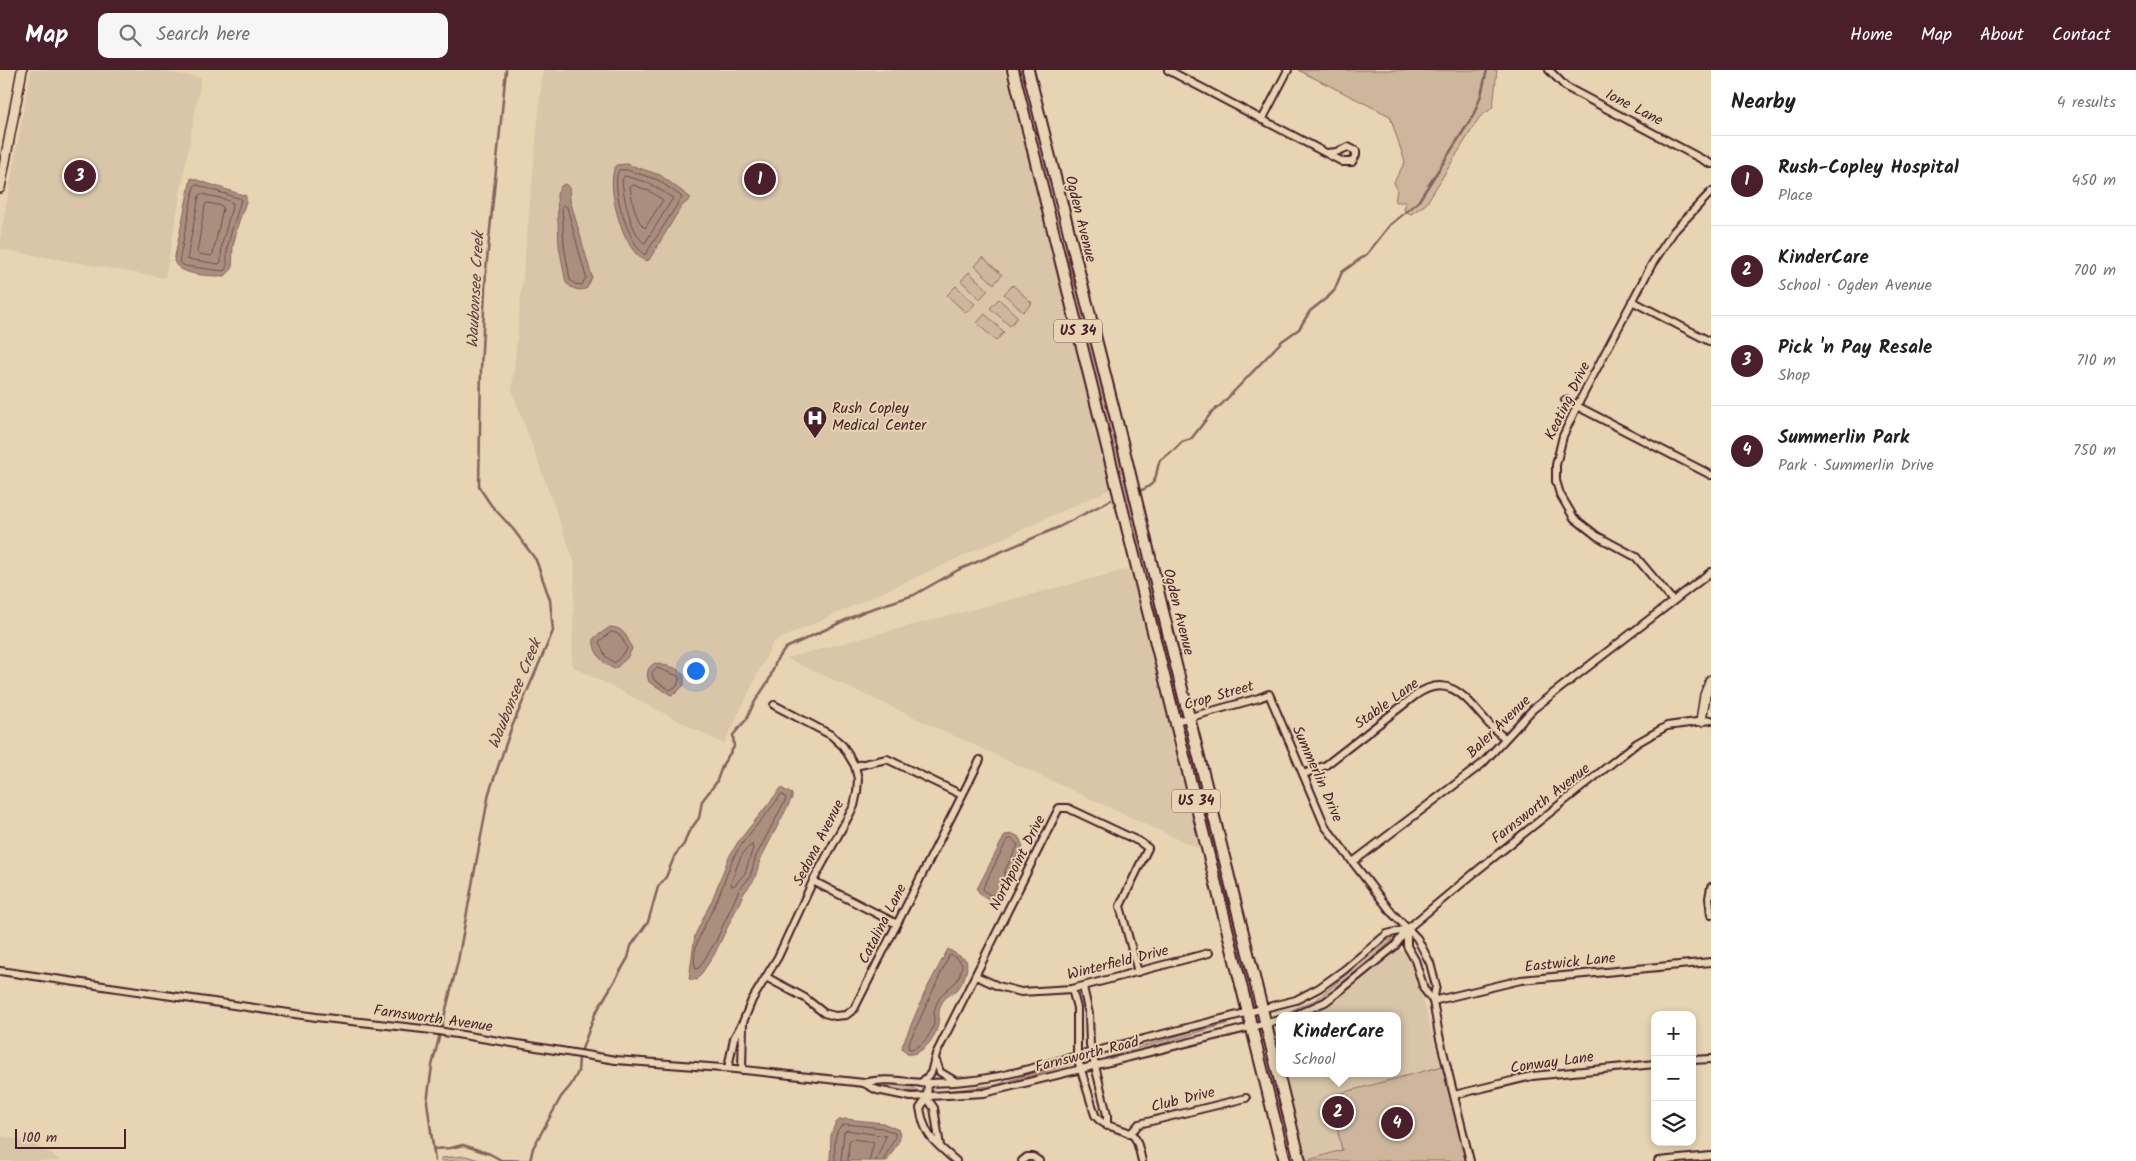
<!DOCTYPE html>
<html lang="en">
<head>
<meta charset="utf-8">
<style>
	body { margin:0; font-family:Kalam,sans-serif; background:#f6f6f6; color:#202124 }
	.controls { position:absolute; right:15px; bottom:15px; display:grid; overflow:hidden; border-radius:10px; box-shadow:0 2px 8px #0003 }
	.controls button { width:45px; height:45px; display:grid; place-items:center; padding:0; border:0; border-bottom:1px solid #e0e0e0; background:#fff; color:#202124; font:25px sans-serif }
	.scale { position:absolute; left:15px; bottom:12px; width:111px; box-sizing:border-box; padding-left:5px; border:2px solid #4a1f2b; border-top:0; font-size:14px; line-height:18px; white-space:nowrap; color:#4a1f2b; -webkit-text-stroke:4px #e6d4b2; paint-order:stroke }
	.you { position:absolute; left:695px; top:600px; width:18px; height:18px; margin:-12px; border:4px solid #fff; border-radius:50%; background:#1a73e8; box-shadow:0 0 0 8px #1a73e833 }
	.badge { display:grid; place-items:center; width:32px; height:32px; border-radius:50%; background:#4a1f2b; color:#fff; font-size:16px; font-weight:700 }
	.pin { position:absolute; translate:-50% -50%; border:2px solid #fff; box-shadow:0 1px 5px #0006 }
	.popup { position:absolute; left:1276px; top:942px; width:125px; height:65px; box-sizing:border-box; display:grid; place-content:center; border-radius:10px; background:#fff; filter:drop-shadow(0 1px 4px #0005); font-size:16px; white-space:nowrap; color:#757577 }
	.popup b { font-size:19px; color:#202124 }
	.popup::after { content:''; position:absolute; left:50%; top:100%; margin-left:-10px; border:10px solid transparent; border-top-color:#fff }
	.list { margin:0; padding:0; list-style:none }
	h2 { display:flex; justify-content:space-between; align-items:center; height:65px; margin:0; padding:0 20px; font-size:21px }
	h2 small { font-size:16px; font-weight:400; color:#757577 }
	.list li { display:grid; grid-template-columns:32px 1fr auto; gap:15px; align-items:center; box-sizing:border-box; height:90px; padding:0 20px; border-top:1px solid #e0e0e0 }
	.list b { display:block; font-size:19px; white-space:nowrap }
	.list p { margin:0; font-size:16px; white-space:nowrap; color:#757577 }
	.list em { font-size:16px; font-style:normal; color:#757577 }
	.icon { flex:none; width:28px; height:28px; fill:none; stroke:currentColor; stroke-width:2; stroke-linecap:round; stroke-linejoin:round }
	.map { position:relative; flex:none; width:1711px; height:1091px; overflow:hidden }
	header { display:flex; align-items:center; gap:30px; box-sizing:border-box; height:70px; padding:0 25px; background:#4a1f2b; color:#fff }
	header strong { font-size:24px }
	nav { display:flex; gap:28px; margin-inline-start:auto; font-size:18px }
	.search { width:350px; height:45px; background:#f6f6f6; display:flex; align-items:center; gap:12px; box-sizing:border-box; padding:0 18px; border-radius:10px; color:#757577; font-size:19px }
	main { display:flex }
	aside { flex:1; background:#fff }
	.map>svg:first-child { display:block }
	.built { fill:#d9c5a7 }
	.green { fill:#cdb69c; stroke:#8c6a64 }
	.water { fill:#aa8f7f; stroke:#84625d }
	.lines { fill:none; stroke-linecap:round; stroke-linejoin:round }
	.shore { stroke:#704c4d; stroke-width:1 }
	.stream { stroke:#84625d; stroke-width:2.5 }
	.street-casing { stroke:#4a1f2b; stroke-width:10 }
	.secondary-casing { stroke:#4a1f2b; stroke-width:12 }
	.primary-casing { stroke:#4a1f2b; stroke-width:14 }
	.street { stroke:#e6d4b2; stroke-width:6 }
	.secondary { stroke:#e6d4b2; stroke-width:9 }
	.primary { stroke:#e6d4b2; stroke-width:10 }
	.labels { text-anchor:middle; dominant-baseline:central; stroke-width:4; stroke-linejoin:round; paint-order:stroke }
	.shield { fill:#e6d4b2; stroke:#795554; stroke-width:1 }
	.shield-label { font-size:14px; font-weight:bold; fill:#4a1f2b }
	.street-label { font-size:15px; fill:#4a1f2b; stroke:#e6d4b2 }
	.poi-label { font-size:15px; fill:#4a1f2b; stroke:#e6d4b2; text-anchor:start }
	.water-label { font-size:16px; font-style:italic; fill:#623b40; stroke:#e6d4b2 }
</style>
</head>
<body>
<header>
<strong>Map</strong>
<div class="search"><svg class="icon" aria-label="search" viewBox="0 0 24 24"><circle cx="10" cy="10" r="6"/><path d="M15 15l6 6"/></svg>Search here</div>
<nav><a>Home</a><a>Map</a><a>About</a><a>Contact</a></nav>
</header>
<main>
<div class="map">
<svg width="1711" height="1091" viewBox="0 0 1711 1091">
	<rect width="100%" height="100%" fill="#e6d4b2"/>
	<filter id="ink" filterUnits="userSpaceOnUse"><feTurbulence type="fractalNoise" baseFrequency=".02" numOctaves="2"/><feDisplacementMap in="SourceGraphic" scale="10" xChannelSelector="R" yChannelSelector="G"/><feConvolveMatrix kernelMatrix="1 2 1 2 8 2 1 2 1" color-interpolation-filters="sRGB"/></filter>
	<g filter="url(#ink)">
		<!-- built -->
		<g class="built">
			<path d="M31,0h122l48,8 -36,200 -165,-29v-10z"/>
			<path d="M543,0h461l18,55 91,363 -340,154 -49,102 -152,-78 3,-103 -63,-173z"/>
			<path d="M1133,498l71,283 -418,-193z"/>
			<path d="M1398,880l11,4 4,8 28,105 -111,28 13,55 -38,10 -22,-87h114v-57h-92l31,-15z"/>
			<path d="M0,1066l31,7 16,8 13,10h-60z"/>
		</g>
		<!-- green -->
		<g class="green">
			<path d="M1298,0h199c-1,6 -3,35 -5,38 -4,4 -9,5 -13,10l-53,86 -15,10 -7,-4 2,-8h-11l2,-12 -3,-8 11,-20 -15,-46z"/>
			<path d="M1060,164l21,70 85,343 -21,-68z"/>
			<path d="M983,187l19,18 -8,9 -19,-18z"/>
			<path d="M969,202l19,18 -8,9 -19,-18z"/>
			<path d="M1013,215l19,18 -9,9 -19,-18z"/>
			<path d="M956,216l19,18 -9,9 -19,-18z"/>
			<path d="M999,229l19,18 -8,9 -20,-18z"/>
			<path d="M985,244l19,18 -8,9 -19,-18z"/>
			<path d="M1198,721l14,42 26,103 -25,-83z"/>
			<path d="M1395,868l-60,52 -19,12 -24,10v-2l25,-11 67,-57z"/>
			<path d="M1229,953l-98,30 -26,5 82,-25z"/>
			<path d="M1070,994l-75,23 -50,4 51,-6 64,-20z"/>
			<path d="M1443,996l25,95h-163l37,-11 -12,-54z"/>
			<path d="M879,1013l33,4 8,5 -41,-3 -2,-3z"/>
			<path d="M466,1086l16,5h-41v-3z"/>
		</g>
		<!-- water -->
		<g class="water">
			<path d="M627,94l33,11 31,23 -10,9 -32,53 -3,1c-22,-7 -42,-76 -30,-96z"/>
			<path d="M191,108l55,18v6l-7,19 -6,25 -1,23 -7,7c-13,0 -46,0 -51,-15z"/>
			<path d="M564,114l5,2 1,14 22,77 -5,11c-7,4 -15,1 -21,-5l-7,-37 -2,-52 4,-8z"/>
			<path d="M610,557c13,0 18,10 22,22l-5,9 -12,11c-12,-4 -23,-18 -21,-31z"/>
			<path d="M655,593l20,5 9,7v10l-8,8 -5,2 -22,-13c-3,-8 -2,-15 6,-19z"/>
			<path d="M781,718l11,6v4l-31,60 -7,22 -10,13 -30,62 -17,25 -8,-1 6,-44 17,-35 17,-43 9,-15z"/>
			<path d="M1013,764l6,3 4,10c-4,7 -11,16 -13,24 -4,12 -1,19 -12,29 -10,2 -17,-3 -21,-11l28,-54z"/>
			<path d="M948,879l18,11c3,9 -2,21 -8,29 -5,5 -11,6 -15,12 -6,10 -3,13 -5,23 -2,14 -16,32 -31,30l-5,-6 1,-4 22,-52z"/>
			<path d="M846,1049l37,4 16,7 1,9 -13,22h-57l1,-26 4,-11 4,-4z"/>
		</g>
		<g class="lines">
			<!-- shore -->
			<g class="shore">
				<path d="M627,100l31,10 24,17 -37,58c-15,-9 -36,-69 -26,-85z"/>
				<path d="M625,106l24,7 24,15 -28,45c-13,-6 -22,-48 -23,-63z"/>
				<path d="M197,115l44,14c-4,18 -12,35 -14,53 -1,8 2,13 -3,19l-39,-5 -6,-4 15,-75z"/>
				<path d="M634,115l17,7 12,8 -18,28c-9,-6 -13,-29 -15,-41z"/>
				<path d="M201,124l23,5 9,4 -11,41 -1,18 -2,2 -32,-5 12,-63z"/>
				<path d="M208,133l14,3 1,2 -10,46 -2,2 -12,-2 -2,-2 8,-47z"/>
				<path d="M564,135l3,2 19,70 -4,8 -7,-1 -5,-4 -6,-35 -2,-38z"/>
				<path d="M611,562c9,0 13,9 16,17l-12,14 -9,-6 -7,-15z"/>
				<path d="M657,598l21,8 1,4 -2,6 -7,4 -16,-10 -2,-7z"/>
				<path d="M781,725h3l2,4 -30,57 -6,21 -11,13 -23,51 -17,27 -3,1c-8,-20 13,-50 21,-69 7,-15 11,-33 19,-47 12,-20 31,-38 45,-58z"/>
				<path d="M1012,769l6,6 -13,25 -1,12 -8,13h-6l-6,-4 -1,-3 24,-48z"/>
				<path d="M752,775l1,3 -8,25 -10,12 -3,1 -1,-3c5,-12 9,-33 21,-38z"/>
				<path d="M952,885l7,5 3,4c-2,23 -15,21 -23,35 -5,9 -5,13 -5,23 -1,12 -14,27 -25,27l-1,-4 41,-89z"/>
				<path d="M835,1091c0,-11 -3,-34 11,-37l36,4 13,5v4l-12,24"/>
				<path d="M841,1091l3,-29 3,-2 39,6 -10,25"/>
				<path d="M848,1091l1,-20 3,-2 22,3 -5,19"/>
			</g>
			<!-- stream -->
			<g class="stream">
				<path d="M1142,420c18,-8 12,-15 18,-30l14,-10 8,-8 9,-3 21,-27 9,-7 61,-64 17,-12 11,-18 18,-14 6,-6 8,-19 25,-18 23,-29 28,-23 55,-86 8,-21 6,-25"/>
				<path d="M433,1079l18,-1 12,-3 27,9 11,6 29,1"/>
				<path d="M435,1091l-8,-59 5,-36 26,-105 31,-168 22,-64 42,-98 -3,-31 -14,-40 -23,-31 -22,-24 -12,-18 2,-118 5,-99 20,-200"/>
				<path d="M530,1091l3,-13 28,-51 10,-12 7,-13 1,-15 16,-43 33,-56 3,-12 17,-24 10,-35 8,-10 9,-22 9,-11 4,-11 11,-15 3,-17 14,-18 7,-19 11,-17 -1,-12 13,-15 8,-17 15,-23 8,-21 9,-11 79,-37 49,-16 44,-25 101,-43 52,-27"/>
			</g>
			<defs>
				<g id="street">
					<path d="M1168,0l175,92h9l4,-7v-4l-8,-4 -12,5 -9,1"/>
					<path d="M1549,0l17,17 145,77"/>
					<path d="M1262,50l26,-50"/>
					<path d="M1632,231l79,41"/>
					<path d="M1565,330l146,75"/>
					<path d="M1673,531l-37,-44 -39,-21 -23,-18 -14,-24 -4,-13v-16l7,-29 14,-30 75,-142 22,-33 37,-39"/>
					<path d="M1176,651l83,-23 10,-4 56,132 67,87 25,25 13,25 6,23 -3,15 6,34 31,126"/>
					<path d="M855,696l32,-7 75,36"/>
					<path d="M1304,704l22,-9 90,-70c35,-25 53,8 74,30 4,5 10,9 15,13"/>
					<path d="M1353,792l129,-98 51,-55 178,-137"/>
					<path d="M813,811l84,43"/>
					<path d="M1711,817l-2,11 2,17"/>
					<path d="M1407,859v17l8,14 9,29 9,12"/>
					<path d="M0,901l316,46 116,13 184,30 119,9 129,14c22,-6 42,0 65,0 40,0 79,-7 117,-19l250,-64 23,-12 25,-18 43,-36 20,-5"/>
					<path d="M976,906l22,10 23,6 51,-3 137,-36"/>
					<path d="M766,907l39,21 19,15 11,3 11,-1 8,-6 126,-249"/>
					<path d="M1083,917l6,27 1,31 17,70v11"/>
					<path d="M1072,919l5,19v49l18,58c9,15 33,12 40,23 4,7 5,16 7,23"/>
					<path d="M1433,931l88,-21 190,-18"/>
					<path d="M1293,946l32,-14 12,-9 58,-47 12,-17 72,-60 158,-126 30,-17 44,-6"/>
					<path d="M1692,990l19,-1"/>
					<path d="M936,991l4,11 15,9"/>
					<path d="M728,998l6,-30 9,-16 9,-22 26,-43 35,-76 34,-62 7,-13 3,-14 1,-13 -3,-13 -12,-20 -12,-11 -57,-30"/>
					<path d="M742,1000l1,-47"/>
					<path d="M864,1013l13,7 34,7 73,-4 295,-73"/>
					<path d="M921,1013l10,-10 5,-19 123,-246h9l72,34 8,6 -28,58 18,66"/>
					<path d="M928,1013l-1,15 -7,10c5,30 15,34 36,53"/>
					<path d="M1454,1025l78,-19 123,-12"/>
					<path d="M927,1028l7,10 6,38"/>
					<path d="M1130,1064l9,-10 107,-26"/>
					<path d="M1022,1091l5,-4h6l6,4"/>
					<path d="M1658,1091l53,-5"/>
				</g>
				<g id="secondary">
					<path d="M0,118l22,-118"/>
					<path d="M1701,651l4,-26 6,-15"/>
				</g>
				<g id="primary">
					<path d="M1013,0l272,1091"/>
					<path d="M1028,0l99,392 47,195 126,504"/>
				</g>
			</defs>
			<!-- street casing -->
			<use href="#street" class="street-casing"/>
			<!-- secondary casing -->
			<use href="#secondary" class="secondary-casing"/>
			<!-- primary casing -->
			<use href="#primary" class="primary-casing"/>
			<!-- street -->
			<use href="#street" class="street"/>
			<!-- secondary -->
			<use href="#secondary" class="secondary"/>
			<!-- primary -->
			<use href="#primary" class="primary"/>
		</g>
	</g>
	<!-- icons -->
	<defs>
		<symbol id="hospital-pin" viewBox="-11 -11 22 30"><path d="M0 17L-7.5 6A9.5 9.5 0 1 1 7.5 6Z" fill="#4a1f2b" stroke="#e6d4b2"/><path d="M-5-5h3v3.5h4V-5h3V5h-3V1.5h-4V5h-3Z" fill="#fff"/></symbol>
	</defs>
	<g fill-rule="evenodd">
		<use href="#hospital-pin" x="801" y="334" width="28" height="38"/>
	</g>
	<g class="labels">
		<!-- shield labels -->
		<g class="shield">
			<rect x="1054" y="249.5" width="48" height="23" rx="4"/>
			<rect x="1172" y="719.5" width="48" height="23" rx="4"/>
		</g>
		<g class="shield-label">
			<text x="1078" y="261">US 34</text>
			<text x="1196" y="731">US 34</text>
		</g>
		<!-- street labels -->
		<g class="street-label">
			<text transform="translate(1634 38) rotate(27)">Ione Lane</text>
			<text transform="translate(1080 149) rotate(76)">Ogden Avenue</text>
			<text transform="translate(1568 331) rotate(-64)">Keating Drive</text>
			<text transform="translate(1178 542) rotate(76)">Ogden Avenue</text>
			<text transform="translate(1219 626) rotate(-16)">Crop Street</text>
			<text transform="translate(1387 634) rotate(-36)">Stable Lane</text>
			<text transform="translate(1499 657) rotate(-44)">Baler Avenue</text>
			<text transform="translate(1317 704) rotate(66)">Summerlin Drive</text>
			<text transform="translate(1541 734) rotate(-38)">Farnsworth Avenue</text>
			<text transform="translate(819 773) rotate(-63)">Sedona Avenue</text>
			<text transform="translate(1018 793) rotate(-63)">Northpoint Drive</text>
			<text transform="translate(883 854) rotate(-63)">Catalina Lane</text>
			<text transform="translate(1118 893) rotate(-14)">Winterfield Drive</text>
			<text transform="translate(1570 893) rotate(-6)">Eastwick Lane</text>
			<text transform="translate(433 949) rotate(8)">Farnsworth Avenue</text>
			<text transform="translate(1087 985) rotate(-14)">Farnsworth Road</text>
			<text transform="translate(1552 993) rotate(-8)">Conway Lane</text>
			<text transform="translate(1183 1030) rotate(-14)">Club Drive</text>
		</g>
		<!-- poi labels -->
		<g class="poi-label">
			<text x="832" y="339">Rush Copley<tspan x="832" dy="17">Medical Center</tspan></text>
		</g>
		<!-- water labels -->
		<g class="water-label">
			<text transform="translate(476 220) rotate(-87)">Waubonsee Creek</text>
			<text transform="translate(515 624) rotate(-68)">Waubonsee Creek</text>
		</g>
	</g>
</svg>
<div class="controls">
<button>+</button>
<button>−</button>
<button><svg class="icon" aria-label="layers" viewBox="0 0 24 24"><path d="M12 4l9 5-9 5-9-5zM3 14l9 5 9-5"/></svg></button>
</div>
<div class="scale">100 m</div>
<div class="you"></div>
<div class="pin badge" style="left:760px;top:109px">1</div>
<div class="pin badge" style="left:1338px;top:1042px">2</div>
<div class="popup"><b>KinderCare</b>School</div>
<div class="pin badge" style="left:80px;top:106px">3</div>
<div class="pin badge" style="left:1397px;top:1053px">4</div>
</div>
<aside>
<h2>Nearby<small>4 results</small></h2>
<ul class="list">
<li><span class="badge">1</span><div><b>Rush-Copley Hospital</b><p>Place</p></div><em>450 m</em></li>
<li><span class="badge">2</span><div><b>KinderCare</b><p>School · Ogden Avenue</p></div><em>700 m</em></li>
<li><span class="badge">3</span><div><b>Pick 'n Pay Resale</b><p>Shop</p></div><em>710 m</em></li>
<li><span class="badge">4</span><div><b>Summerlin Park</b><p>Park · Summerlin Drive</p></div><em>750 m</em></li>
</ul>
</aside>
</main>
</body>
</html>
